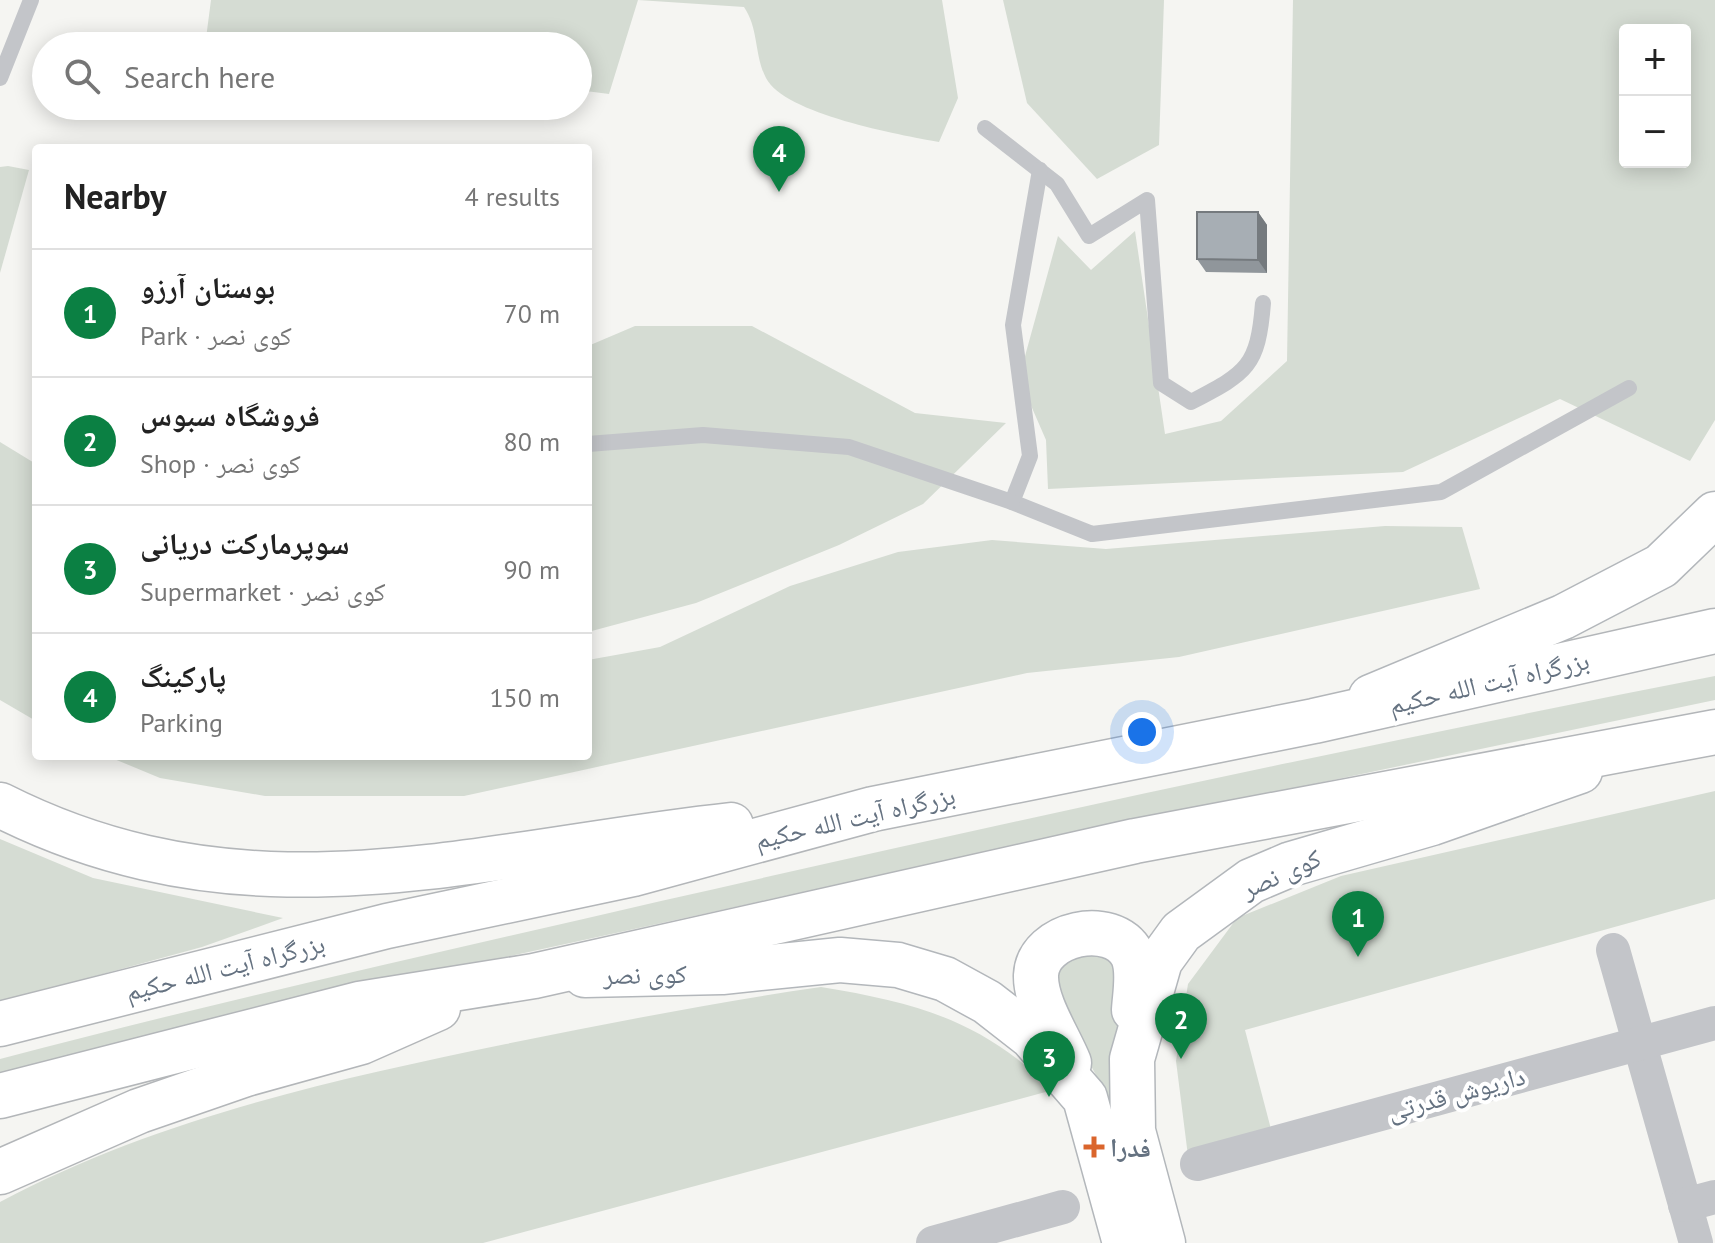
<!DOCTYPE html>
<html lang="en">
<head>
<meta charset="utf-8">
<style>
	body { margin:0; font-family:"PT Sans","Noto Naskh Arabic",sans-serif; background:#f6f6f6; color:#222 }
	.controls { position:absolute; right:24px; top:24px; display:grid; overflow:hidden; border-radius:8px; box-shadow:0 4px 20px #0003 }
	.controls button { width:72px; height:72px; display:grid; place-items:center; padding:0; border:0; border-bottom:2px solid #e0e0e0; background:#fff; color:#222; font:40px sans-serif }
	.you { position:absolute; left:1142px; top:732px; width:28px; height:28px; margin:-20px; border:6px solid #fff; border-radius:50%; background:#1a73e8; box-shadow:0 0 0 12px #1a73e833 }
	.badge { display:grid; place-items:center; width:52px; height:52px; border-radius:50%; background:#0b8043; color:#fff; font-size:26px; font-weight:700 }
	.pin { position:absolute; translate:-50% -66px; filter:drop-shadow(0 2px 4px #0008) }
	.pin::after { content:''; position:absolute; top:42px; width:28px; height:24px; background:inherit; clip-path:polygon(0 0,100% 0,50% 100%) }
	.list { margin:0; padding:0; list-style:none }
	h2 { display:flex; justify-content:space-between; align-items:center; height:104px; margin:0; padding:0 32px; font-size:34px }
	h2 small { font-size:26px; font-weight:400; color:#767676 }
	.list li { display:grid; grid-template-columns:52px 1fr auto; gap:24px; align-items:center; box-sizing:border-box; height:128px; padding:0 32px; border-top:2px solid #e0e0e0 }
	.list b { display:block; font-size:30px; white-space:nowrap }
	.list p { margin:0; font-size:26px; white-space:nowrap; color:#767676 }
	.list em { font-size:26px; font-style:normal; color:#767676 }
	.icon { flex:none; width:44px; height:44px; fill:none; stroke:currentColor; stroke-width:2; stroke-linecap:round; stroke-linejoin:round }
	.map { position:relative; flex:none; width:1715px; height:1243px; overflow:hidden }
	.search { position:absolute; background:#fff; box-shadow:0 4px 20px #0003; left:32px; top:32px; width:560px; height:88px; display:flex; align-items:center; gap:20px; box-sizing:border-box; padding:0 28px; border-radius:44px; color:#767676; font-size:30px }
	.panel { position:absolute; background:#fff; box-shadow:0 4px 20px #0003; left:32px; top:144px; width:560px; height:616px; border-radius:8px }
	.map>svg:first-child { display:block }
	.green { fill:#d5dcd3; fill-rule:evenodd }
	.lines { fill:none; stroke-linecap:round; stroke-linejoin:round }
	.secondary-casing { stroke:#b3b7bb; stroke-width:47 }
	.trunk-casing { stroke:#b3b6b9; stroke-width:47 }
	.service { stroke:#c3c5c9; stroke-width:16 }
	.minor { stroke:#c3c5c9; stroke-width:34 }
	.secondary { stroke:#fff; stroke-width:44 }
	.trunk { stroke:#fff; stroke-width:44 }
	.wall { fill:#90969b }
	.shaded-wall { fill:#757a7e }
	.building { fill:#a7aeb4; stroke:#757a7e; stroke-width:2 }
	.poi-dot { fill:#da652c; stroke:#fff; stroke-width:3 }
	.labels { text-anchor:middle; dominant-baseline:central; stroke-width:8; stroke-linejoin:round; paint-order:stroke }
	.street-label { font-size:26px; fill:#657281; stroke:#fff }
	.poi-label { font-size:26px; font-weight:bold; fill:#657281; stroke:#fff; text-anchor:start }
</style>
</head>
<body>
<div class="map">
<svg width="1715" height="1243" viewBox="0 0 1715 1243">
	<rect width="100%" height="100%" fill="#f5f5f2"/>
	<!-- green -->
	<g class="green">
		<path d="M211,0h731l16,98 -19,44c-39,-7 -155,-28 -173,-64 -12,-23 -7,-49 -22,-71l-106,-7 -29,94 -31,-4v-44h-373z"/>
		<path d="M1003,0h161l-5,145 -62,34 -70,-76z"/>
		<path d="M1293,0h422v420l-25,41 -130,-62 -157,73 -355,17 -2,-49 -27,-62 39,-142 33,34 44,-39 30,203 56,-13 66,-60zM1625,30h60v132h-60z"/>
		<path d="M237,106h157l-26,10 -106,3z"/>
		<path d="M8,166l21,4 -29,103v-106z"/>
		<path d="M635,326h117l163,87 91,10 -83,81 -84,41 -143,58 -108,29v-286z"/>
		<path d="M0,442l36,22v257l-36,-21z"/>
		<path d="M1385,526l77,1 18,62 -301,68 -152,16 -563,123h-199l-105,-18 -53,-22h481v-96l72,-13 130,-61 108,-34 94,-12 114,9z"/>
		<path d="M1715,676v24l-774,162 -444,97 -497,119v-19c219,-58 441,-107 661,-158 351,-80 701,-156 1054,-225z"/>
		<path d="M1715,791v108l-470,131 27,103 -84,23 -12,-95 12,-77 49,-66 104,-42z"/>
		<path d="M0,839l93,39 190,40 -81,29 -202,55z"/>
		<path d="M1096,950l23,18 -1,176 -22,-69 -41,-75 2,-36z"/>
		<path d="M821,987c97,16 160,33 232,103l-570,153h-483v-41c158,-84 332,-122 506,-158 105,-21 209,-42 315,-57z"/>
	</g>
	<g class="lines">
		<defs>
			<g id="secondary">
				<path d="M1371,697l192,-80 98,-51 54,-52"/>
				<path d="M585,975l137,-3 118,-12 58,5 47,14 42,23 45,35 53,61 40,145"/>
				<path d="M1069,1063c-10,-25 -34,-60 -33,-88 2,-42 76,-58 96,-21 8,16 3,39 2,56"/>
				<path d="M1163,1243l-30,-112 -1,-72 28,-98 21,-29 70,-51 40,-17 141,-41 148,-52"/>
			</g>
			<g id="trunk">
				<path d="M0,805c250,126 473,48 731,20"/>
				<path d="M0,1024l387,-98 246,-52 240,-65 441,-88 401,-90"/>
				<path d="M0,1096l359,-92 175,-28 601,-135 580,-109"/>
				<path d="M0,1172l139,-61 107,-37 115,-32 77,-34"/>
			</g>
		</defs>
		<!-- secondary casing -->
		<use href="#secondary" class="secondary-casing"/>
		<!-- trunk casing -->
		<use href="#trunk" class="trunk-casing"/>
		<!-- service -->
		<g class="service">
			<path d="M0,78l31,-78"/>
			<path d="M985,128l72,56 32,52 58,-36 14,183 30,19c55,-29 67,-34 72,-99"/>
			<path d="M1040,170l-27,155 17,131 -18,46 80,32 349,-42 188,-104"/>
			<path d="M588,444l115,-9 146,12 163,55"/>
		</g>
		<!-- minor -->
		<g class="minor">
			<path d="M1613,950l83,293"/>
			<path d="M1197,1164l518,-141"/>
			<path d="M1685,1205l30,-8"/>
			<path d="M933,1243l130,-36"/>
		</g>
		<!-- secondary -->
		<use href="#secondary" class="secondary"/>
		<!-- trunk -->
		<use href="#trunk" class="trunk"/>
	</g>
	<!-- wall -->
	<path class="wall" d="M1258,212l9,13v48l-61,-1 -9,-13z"/>
	<!-- shaded-wall -->
	<path class="shaded-wall" d="M1258,212l9,13v48l-9,-13z"/>
	<!-- building -->
	<path class="building" d="M1197,212h61v48l-61,-1z"/>
	<!-- markers -->
	<path class="poi-dot" d="M1090 1135h8v8h8v8h-8v8h-8v-8h-8v-8h8z"/>
	<g class="labels">
		<!-- street labels -->
		<g class="street-label">
			<text transform="translate(1489 682) rotate(-13)">بزرگراه آیت الله حکیم</text>
			<text transform="translate(855 817) rotate(-13)">بزرگراه آیت الله حکیم</text>
			<text transform="translate(1281 873) rotate(-24)">کوی نصر</text>
			<text transform="translate(225 967) rotate(-14)">بزرگراه آیت الله حکیم</text>
			<text transform="translate(645 974) rotate(-1)">کوی نصر</text>
			<text transform="translate(1456 1093) rotate(-15)">داریوش قدرتی</text>
		</g>
		<!-- poi labels -->
		<g class="poi-label">
			<text x="1110" y="1147">فدرا</text>
		</g>
	</g>
</svg>
<div class="controls">
<button>+</button>
<button>−</button>
</div>
<div class="you"></div>
<div class="pin badge" style="left:1358px;top:957px">1</div>
<div class="pin badge" style="left:1181px;top:1059px">2</div>
<div class="pin badge" style="left:1049px;top:1097px">3</div>
<div class="pin badge" style="left:779px;top:192px">4</div>
<div class="search"><svg class="icon" aria-label="search" viewBox="0 0 24 24"><circle cx="10" cy="10" r="6"/><path d="M15 15l6 6"/></svg>Search here</div>
<section class="panel">
<h2>Nearby<small>4 results</small></h2>
<ul class="list">
<li><span class="badge">1</span><div><b>بوستان آرزو</b><p>Park · کوی نصر</p></div><em>70 m</em></li>
<li><span class="badge">2</span><div><b>فروشگاه سبوس</b><p>Shop · کوی نصر</p></div><em>80 m</em></li>
<li><span class="badge">3</span><div><b>سوپرمارکت دریانی</b><p>Supermarket · کوی نصر</p></div><em>90 m</em></li>
<li><span class="badge">4</span><div><b>پارکینگ</b><p>Parking</p></div><em>150 m</em></li>
</ul>
</section>
</div>
</body>
</html>
